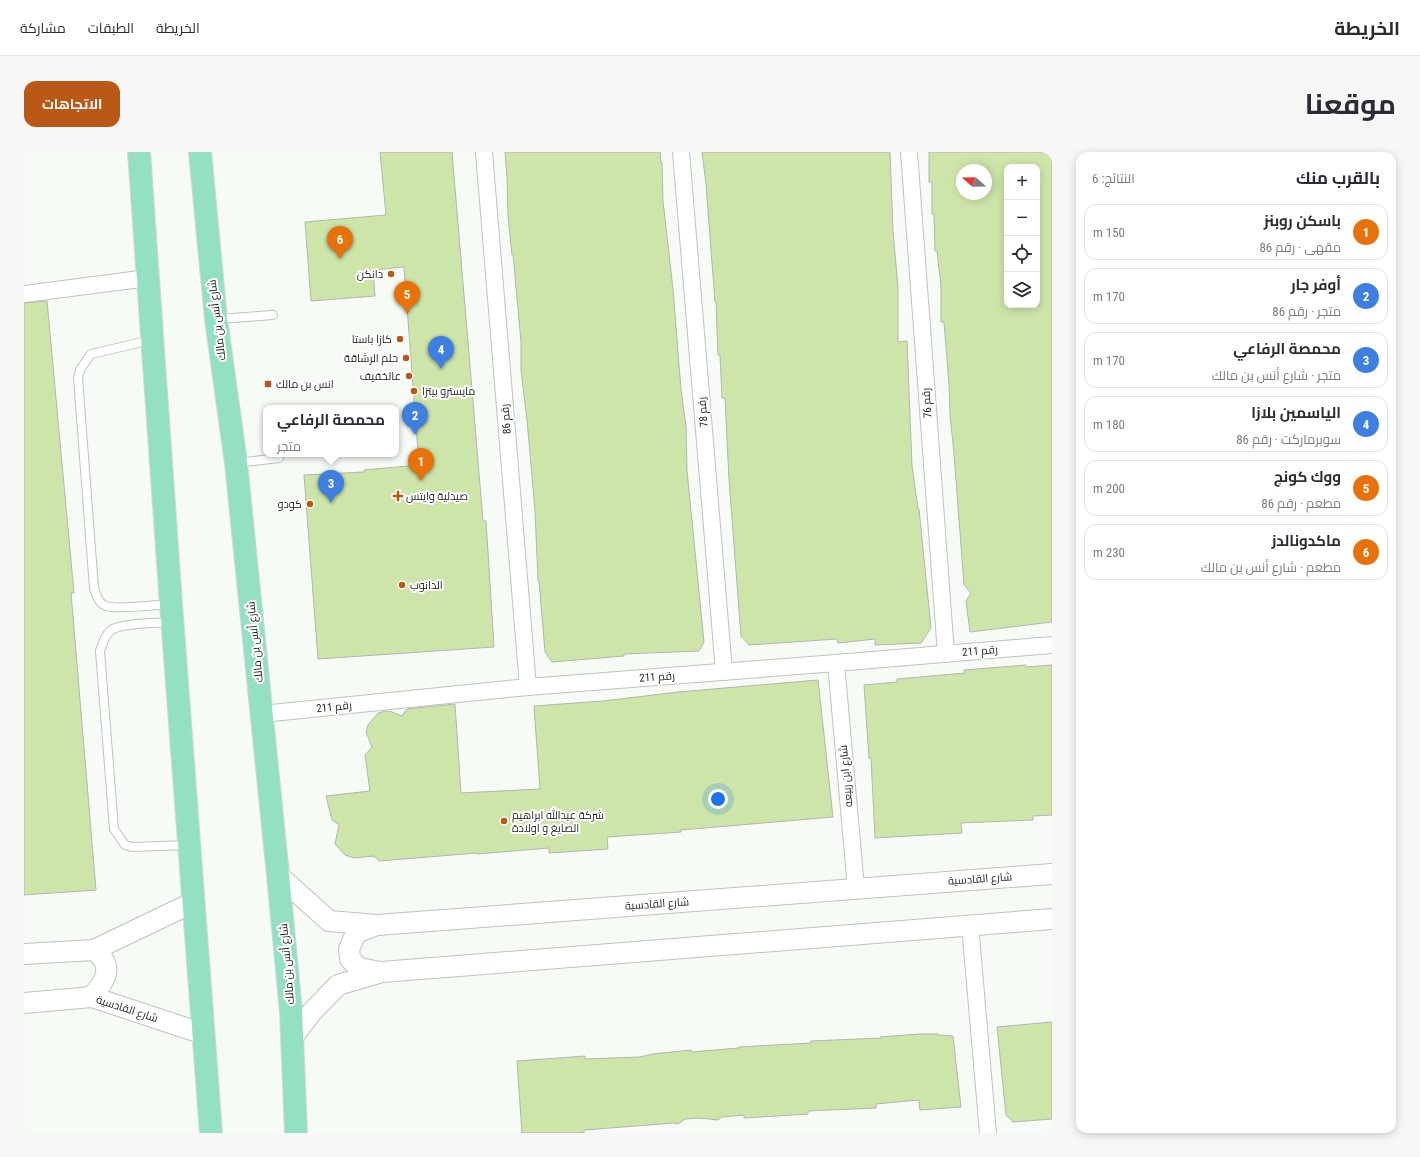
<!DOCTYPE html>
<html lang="ar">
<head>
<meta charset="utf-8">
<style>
	body { margin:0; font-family:"Roboto Condensed",Cairo,sans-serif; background:#f7f7f7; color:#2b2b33; direction:rtl }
	.controls { position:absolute; right:12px; top:12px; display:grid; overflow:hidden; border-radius:8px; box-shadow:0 2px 10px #0003 }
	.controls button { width:36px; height:36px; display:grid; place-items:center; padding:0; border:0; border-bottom:1px solid #e1e1e2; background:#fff; color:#2b2b33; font:20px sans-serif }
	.compass { position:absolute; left:932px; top:12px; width:36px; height:36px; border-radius:50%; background:#fff; box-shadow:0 2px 10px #0003; rotate:290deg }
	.you { position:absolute; left:694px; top:647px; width:14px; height:14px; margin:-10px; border:3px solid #fff; border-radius:50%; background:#1a73e8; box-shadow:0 0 0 6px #1a73e833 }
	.badge { display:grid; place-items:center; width:26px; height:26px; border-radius:50%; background:#b95817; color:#fff; font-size:13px; font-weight:700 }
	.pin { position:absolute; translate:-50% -33px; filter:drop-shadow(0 1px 2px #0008) }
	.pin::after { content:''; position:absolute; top:21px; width:14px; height:12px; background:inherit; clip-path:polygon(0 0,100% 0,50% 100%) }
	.popup { position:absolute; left:239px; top:253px; width:136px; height:52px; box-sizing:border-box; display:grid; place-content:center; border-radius:8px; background:#fff; filter:drop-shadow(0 1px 3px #0005); font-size:13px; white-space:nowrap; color:#7c7c81 }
	.popup b { font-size:15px; color:#2b2b33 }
	.popup::after { content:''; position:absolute; left:50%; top:100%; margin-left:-8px; border:8px solid transparent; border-top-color:#fff }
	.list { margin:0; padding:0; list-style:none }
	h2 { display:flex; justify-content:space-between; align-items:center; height:52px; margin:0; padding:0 16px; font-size:17px }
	h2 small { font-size:13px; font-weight:400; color:#7c7c81 }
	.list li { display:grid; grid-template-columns:26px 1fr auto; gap:12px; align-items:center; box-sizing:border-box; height:56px; margin:0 8px 8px; padding:0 8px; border:1px solid #e1e1e2; border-radius:12px }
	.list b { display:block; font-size:15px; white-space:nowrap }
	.list p { margin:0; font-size:13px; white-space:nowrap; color:#7c7c81 }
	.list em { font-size:13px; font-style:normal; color:#7c7c81 }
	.icon { flex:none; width:22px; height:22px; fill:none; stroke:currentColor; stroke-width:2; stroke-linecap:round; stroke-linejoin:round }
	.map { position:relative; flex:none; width:1028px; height:981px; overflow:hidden; direction:ltr; border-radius:12px }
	header { display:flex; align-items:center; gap:24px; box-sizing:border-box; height:56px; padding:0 20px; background:#fff; border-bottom:1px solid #e1e1e2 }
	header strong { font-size:19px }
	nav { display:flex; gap:22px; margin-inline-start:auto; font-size:14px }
	.intro { display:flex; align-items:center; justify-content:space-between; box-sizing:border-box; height:96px; padding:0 24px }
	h1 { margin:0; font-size:28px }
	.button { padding:10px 18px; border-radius:12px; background:#b95817; color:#fff; font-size:14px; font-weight:700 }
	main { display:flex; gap:24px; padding:0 24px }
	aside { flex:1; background:#fff; border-radius:12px; box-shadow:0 2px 10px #0003 }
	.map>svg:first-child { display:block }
	.building { fill:#cee5aa; stroke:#b3b5b0; fill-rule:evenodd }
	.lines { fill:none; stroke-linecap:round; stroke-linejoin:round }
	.service-casing { stroke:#bfc3bf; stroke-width:10 }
	.minor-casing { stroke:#bfc3bf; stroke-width:18 }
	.tertiary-casing { stroke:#bfc3bf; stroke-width:22 }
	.primary-casing { stroke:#d6d7d6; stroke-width:24 }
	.service { stroke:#fff; stroke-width:8 }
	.minor { stroke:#fff; stroke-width:16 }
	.tertiary { stroke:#fff; stroke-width:20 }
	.primary { stroke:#94e0c2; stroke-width:22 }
	.poi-dot { fill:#b95817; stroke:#fff; stroke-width:1.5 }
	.labels { text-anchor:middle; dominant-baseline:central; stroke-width:4; stroke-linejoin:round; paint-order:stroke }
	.poi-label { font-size:11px; fill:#1e1f1e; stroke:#fff; text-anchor:end }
	.street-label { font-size:11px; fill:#1e1f1e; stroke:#fff }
</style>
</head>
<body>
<header>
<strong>الخريطة</strong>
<nav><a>الخريطة</a><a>الطبقات</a><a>مشاركة</a></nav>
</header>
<div class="intro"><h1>موقعنا</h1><a class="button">الاتجاهات</a></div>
<main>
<aside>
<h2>بالقرب منك<small>النتائج: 6</small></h2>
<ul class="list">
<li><span class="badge" style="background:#e8710a">1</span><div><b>باسكن روبنز</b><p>مقهى · رقم 86</p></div><em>150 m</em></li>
<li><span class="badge" style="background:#3f7fe0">2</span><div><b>أوفر جار</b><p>متجر · رقم 86</p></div><em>170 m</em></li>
<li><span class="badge" style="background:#3f7fe0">3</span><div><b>محمصة الرفاعي</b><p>متجر · شارع أنس بن مالك</p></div><em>170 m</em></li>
<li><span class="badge" style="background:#3f7fe0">4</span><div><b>الياسمين بلازا</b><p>سوبرماركت · رقم 86</p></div><em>180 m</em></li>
<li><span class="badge" style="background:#e8710a">5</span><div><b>ووك كونج</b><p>مطعم · رقم 86</p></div><em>200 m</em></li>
<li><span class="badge" style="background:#e8710a">6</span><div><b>ماكدونالدز</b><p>مطعم · شارع أنس بن مالك</p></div><em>230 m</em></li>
</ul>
</aside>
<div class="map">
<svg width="1028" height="981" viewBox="0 0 1028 981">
	<rect width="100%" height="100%" fill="#f6fbf6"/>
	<!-- building -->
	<g class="building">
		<path d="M356,0h72l31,369h3l8,126 -176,12 -14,-184 60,-3v-2l55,-5 -15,-198 -31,3 2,26 -64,5 -6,-79 81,-7z"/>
		<path d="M481,0h155l1,11 1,-1 1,39 10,88 8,101 5,37 1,44 17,171 -5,9 -75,3v2l-72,6 -7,-10 -6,-71h-1l-3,-71 -8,-90 -6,-50v-28l-8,-88 -1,1 -4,-39 -1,-39z"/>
		<path d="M678,0h188l3,79 5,56v55l9,-1 5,125 6,43h1l12,119 -10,15 -46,2v-6l-37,4 -1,-4 -88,6 -8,-9 -12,-157 -4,-81h-3l-2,-43h-2l-2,-53h-1l-9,-118z"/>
		<path d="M905,0h123v470l-82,10 -4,-31 5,-8 -7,-8 -10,-131 -4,-40 -1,-30 -5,-62h-3v-36l-4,-35h-2l-1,-37h-2v-32h-3zM983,15h30v105l3,33h-33zM938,18h24v24h-24z"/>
		<path d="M23,149l27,292h-3l25,297 -72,5v-592z"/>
		<path d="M1002,513v2l26,-2v150l-19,1v4l-72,3 1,10 -87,5 -4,-80h-2l-5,-73 33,-3v-3l68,-6 -1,-3z"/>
		<path d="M794,528l15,137 -152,13v2l-74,5 1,12 -59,4v-5l-72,6v-1l-98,8 -5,-5 -20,2 -9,-3 -10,-11 4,-19 -7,-5 -6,-24 44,-5 -5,-36 7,-8 -6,-15 2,-7 10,-12 8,-2 6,1 10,4 5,-7 48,-5 6,89 79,-4 -6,-83 69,-5 75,-9z"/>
		<path d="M1028,870v97l-39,3 -7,-7 -9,-88z"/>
		<path d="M896,882h18v1l15,1 8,71 -41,3 -1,-10 -43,4v4l-68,3v3l-64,4v-3l-22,2 -4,3 -19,-2 -14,1 -7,5 -4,-1 -90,7v3h-62l-5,-72 68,-5v3l55,-2 13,-3 38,-4v2l48,-4v-1l72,-4v-2l70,-3 -1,-1z"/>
	</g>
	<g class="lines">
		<defs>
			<g id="service">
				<path d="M194,167l55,-4"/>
				<path d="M127,188l-60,14 -11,16 -2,8 16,210c3,8 4,15 12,18 9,4 51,-1 64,-2"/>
				<path d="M212,311l43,-5"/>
				<path d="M148,470c-14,1 -48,1 -59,7 -8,5 -10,14 -13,22l14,178 11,16 7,2 56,-2"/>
			</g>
			<g id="minor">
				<path d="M460,0l44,535"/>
				<path d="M657,0l43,520"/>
				<path d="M885,0l37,502"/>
				<path d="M0,142l124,-16"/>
				<path d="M812,511l20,225"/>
				<path d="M238,562l266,-27 308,-24 216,-18"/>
				<path d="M946,773l18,208"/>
			</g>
			<g id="tertiary">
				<path d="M254,723l51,46 48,4 675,-51"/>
				<path d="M353,773l-21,8 -7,16 1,10 9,9 22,4"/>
				<path d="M0,802l70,-4 100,-48"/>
				<path d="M68,845c14,-17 23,-31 2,-47"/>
				<path d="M0,851l68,-6 112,37"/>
				<path d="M268,886l19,-25 27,-28 44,-13 670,-53"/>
			</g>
			<g id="primary">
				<path d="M115,0l32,452 40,529"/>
				<path d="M176,0l16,167 20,144 42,412 13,137 5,121"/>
			</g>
		</defs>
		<!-- service casing -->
		<use href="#service" class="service-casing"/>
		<!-- minor casing -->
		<use href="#minor" class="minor-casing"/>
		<!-- tertiary casing -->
		<use href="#tertiary" class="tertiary-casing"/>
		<!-- primary casing -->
		<use href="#primary" class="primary-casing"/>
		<!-- service -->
		<use href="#service" class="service"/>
		<!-- minor -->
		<use href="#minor" class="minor"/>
		<!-- tertiary -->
		<use href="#tertiary" class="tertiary"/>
		<!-- primary -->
		<use href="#primary" class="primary"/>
	</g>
	<!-- markers -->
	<g class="poi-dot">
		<circle cx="367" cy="122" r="4"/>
		<circle cx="376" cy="187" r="4"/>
		<circle cx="382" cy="206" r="4"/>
		<circle cx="385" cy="224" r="4"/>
		<rect x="240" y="228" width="8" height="8" rx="2"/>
		<circle cx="390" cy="239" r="4"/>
		<path d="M372 338h4v4h4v4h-4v4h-4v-4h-4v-4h4z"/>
		<circle cx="286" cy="352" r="4"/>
		<circle cx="378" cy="433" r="4"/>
		<circle cx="480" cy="669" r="4"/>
	</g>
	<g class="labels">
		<!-- poi labels -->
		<g class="poi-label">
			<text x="359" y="122">دانكن</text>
			<text x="368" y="187">كازا باستا</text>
			<text x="374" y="206">حلم الرشاقة</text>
			<text x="377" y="224">عالخفيف</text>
			<text x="252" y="232" text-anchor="start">انس بن مالك</text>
			<text x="398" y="239" text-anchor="start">مايسترو بيتزا</text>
			<text x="382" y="344" text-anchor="start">صيدلية وايتس</text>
			<text x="278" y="352">كودو</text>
			<text x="386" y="433" text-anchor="start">الدانوب</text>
			<text x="488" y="663" text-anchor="start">شركة عبدالله ابراهيم<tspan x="488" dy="13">الصايغ و اولادة</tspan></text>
		</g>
		<!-- street labels -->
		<g class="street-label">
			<text transform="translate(193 168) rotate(-97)">شارع أنس بن مالك</text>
			<text transform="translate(903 251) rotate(-94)">رقم 76</text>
			<text transform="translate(679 260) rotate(-95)">رقم 78</text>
			<text transform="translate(482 267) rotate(-95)">رقم 86</text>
			<text transform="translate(231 490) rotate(-96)">شارع أنس بن مالك</text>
			<text transform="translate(956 499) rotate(-5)">رقم 211</text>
			<text transform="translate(633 525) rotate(-4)">رقم 211</text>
			<text transform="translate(310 555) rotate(-6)">رقم 211</text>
			<text transform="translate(822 624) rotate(-95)">شارع ابن ربيعه</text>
			<text transform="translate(956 727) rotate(-4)">شارع القادسية</text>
			<text transform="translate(633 752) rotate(-4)">شارع القادسية</text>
			<text transform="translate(263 812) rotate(-95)">شارع أنس بن مالك</text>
			<text transform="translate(103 857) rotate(18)">شارع القادسية</text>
		</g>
	</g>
</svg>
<div class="controls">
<button>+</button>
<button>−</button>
<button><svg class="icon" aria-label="locate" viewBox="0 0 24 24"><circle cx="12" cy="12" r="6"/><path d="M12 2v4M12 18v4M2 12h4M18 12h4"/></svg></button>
<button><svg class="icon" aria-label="layers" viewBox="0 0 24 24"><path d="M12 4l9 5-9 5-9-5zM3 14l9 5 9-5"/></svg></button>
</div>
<svg class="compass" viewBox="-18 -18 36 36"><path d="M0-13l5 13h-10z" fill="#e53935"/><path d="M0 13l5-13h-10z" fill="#7c7c81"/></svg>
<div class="you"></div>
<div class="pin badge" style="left:397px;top:329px;background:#e8710a">1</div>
<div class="pin badge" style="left:391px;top:283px;background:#3f7fe0">2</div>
<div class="pin badge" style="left:307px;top:351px;background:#3f7fe0">3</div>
<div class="popup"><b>محمصة الرفاعي</b>متجر</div>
<div class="pin badge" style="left:417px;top:217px;background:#3f7fe0">4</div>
<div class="pin badge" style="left:383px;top:162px;background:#e8710a">5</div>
<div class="pin badge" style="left:316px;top:107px;background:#e8710a">6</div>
</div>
</main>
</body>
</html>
